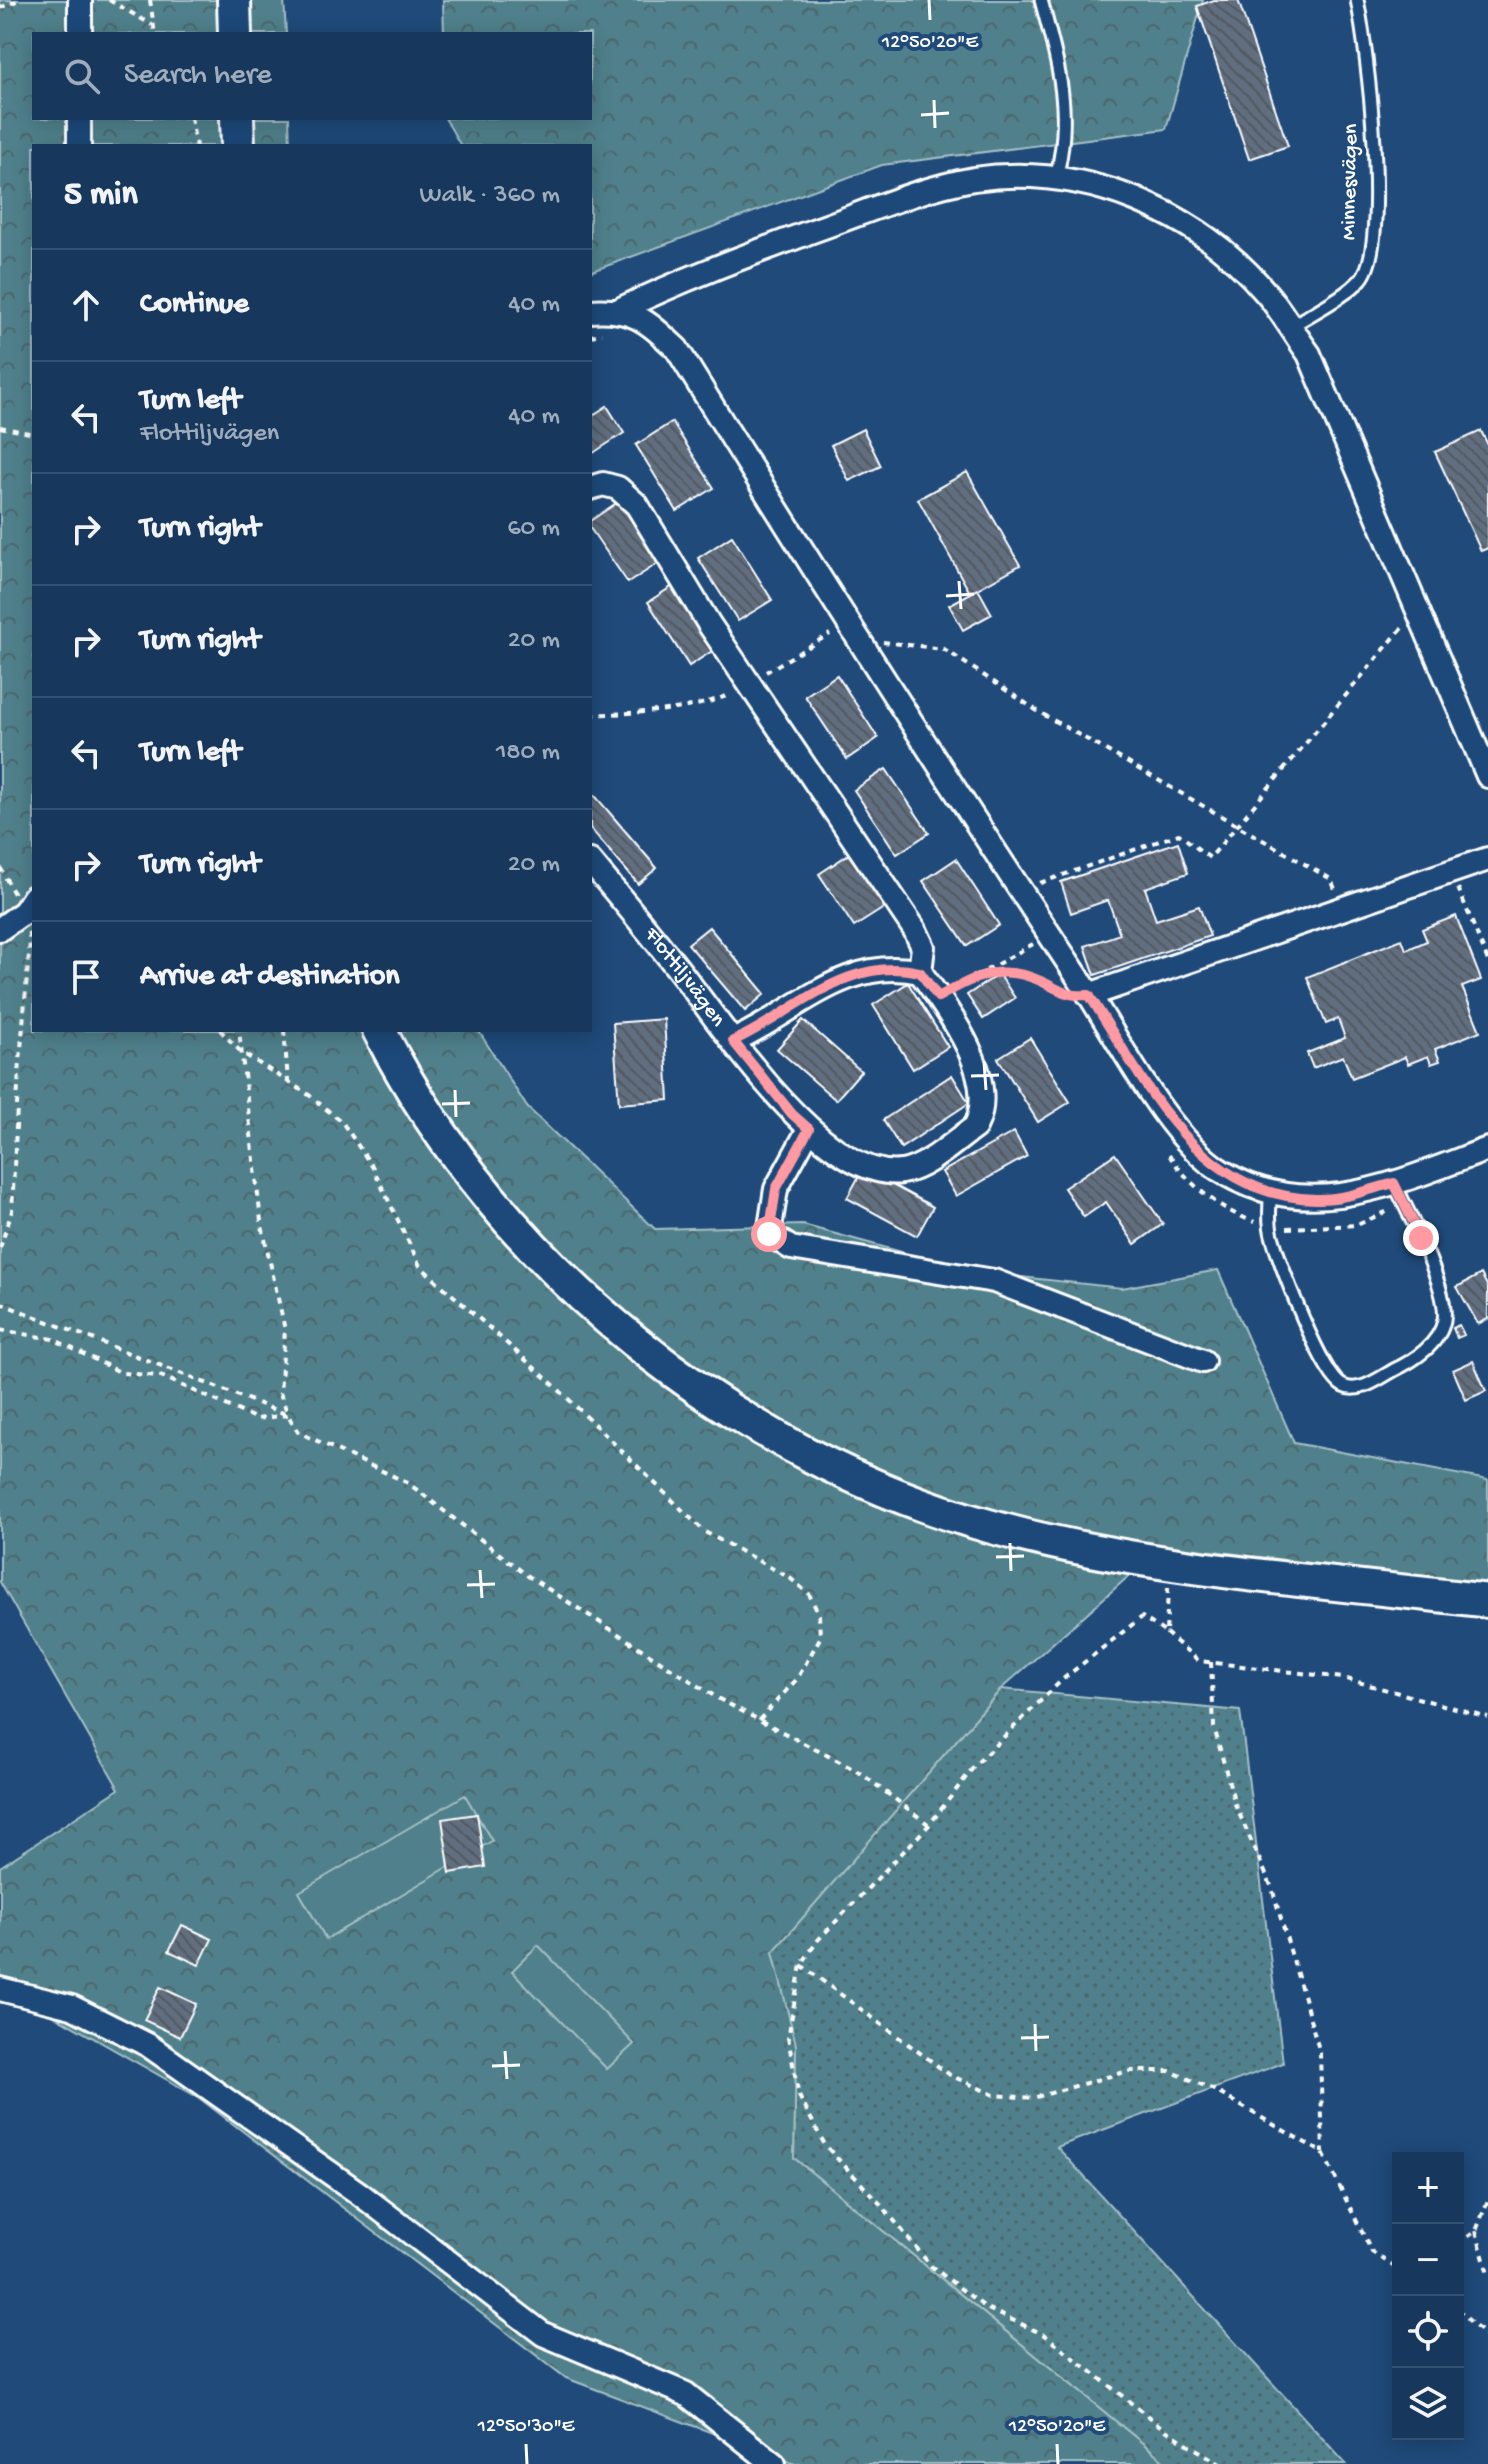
<!DOCTYPE html>
<html lang="en">
<head>
<meta charset="utf-8">
<style>
	body { margin:0; font-family:"Gochi Hand",sans-serif; background:#244365; color:#f1f3f6 }
	.controls { position:absolute; right:24px; bottom:24px; display:grid; overflow:hidden; border-radius:0px; box-shadow:0 4px 20px #0003 }
	.controls button { width:72px; height:72px; display:grid; place-items:center; padding:0; border:0; border-bottom:2px solid #365272; background:#17385c; color:#f1f3f6; font:40px sans-serif }
	.stop { position:absolute; width:24px; height:24px; margin:-18px; border:6px solid #ff9aa2; border-radius:50%; background:#fff }
	.stop.end { background:#ff9aa2; border-color:#fff; box-shadow:0 2px 8px #0008 }
	.list { margin:0; padding:0; list-style:none }
	h2 { display:flex; justify-content:space-between; align-items:center; height:104px; margin:0; padding:0 32px; font-size:34px }
	h2 small { font-size:26px; font-weight:400; color:#9eacbb }
	.list li { display:grid; grid-template-columns:52px 1fr auto; gap:24px; align-items:center; box-sizing:border-box; height:112px; padding:0 32px; border-top:2px solid #365272 }
	.list b { display:block; font-size:30px; white-space:nowrap }
	.list p { margin:0; font-size:26px; white-space:nowrap; color:#9eacbb }
	.list em { font-size:26px; font-style:normal; color:#9eacbb }
	.icon { flex:none; width:44px; height:44px; fill:none; stroke:currentColor; stroke-width:2; stroke-linecap:round; stroke-linejoin:round }
	.map { position:relative; flex:none; width:1488px; height:2464px; overflow:hidden }
	.search { position:absolute; background:#17385c; box-shadow:0 4px 20px #0003; left:32px; top:32px; width:560px; height:88px; display:flex; align-items:center; gap:20px; box-sizing:border-box; padding:0 28px; border-radius:0px; color:#9eacbb; font-size:30px }
	.panel { position:absolute; background:#17385c; box-shadow:0 4px 20px #0003; left:32px; top:144px; width:560px; height:888px; border-radius:0px }
	.map>svg:first-child { display:block }
	.grass { fill:url(#grass-dots); stroke:#a7c0c5; stroke-width:2 }
	.forest { fill:url(#forest-crowns); stroke:#a7c0c5; stroke-width:2 }
	.pitch { fill:#4f808b; stroke:#a7c0c5; stroke-width:2 }
	.building { fill:url(#building-back-hatch); stroke:#fff; stroke-width:2 }
	.lines { fill:none; stroke-linecap:round; stroke-linejoin:round }
	.lane-casing { stroke:#fff; stroke-width:17 }
	.street-casing { stroke:#fff; stroke-width:28 }
	.secondary-casing { stroke:#fff; stroke-width:38 }
	.path { stroke:#fff; stroke-width:4; stroke-dasharray:6 6; stroke-linecap:butt }
	.lane { stroke:#1f4a7a; stroke-width:11 }
	.street { stroke:#1f4a7a; stroke-width:22 }
	.secondary { stroke:#1f4a7a; stroke-width:32 }
	.route { stroke:#ff9aa2; stroke-width:10 }
	.ticks { fill:none; stroke:#fff; stroke-width:3 }
	.labels { text-anchor:middle; dominant-baseline:central; stroke-width:8; stroke-linejoin:round; paint-order:stroke }
	.street-label { font-size:22px; fill:#fff; stroke:#1f4a7a }
	.ticks-label { font-size:20px; text-anchor:middle; fill:#fff; stroke:#1f4a7a; stroke-width:8; stroke-linejoin:round; paint-order:stroke }
</style>
</head>
<body>
<div class="map">
<svg width="1488" height="2464" viewBox="0 0 1488 2464">
	<defs>
		<pattern id="grass-dots" width="8" height="8" patternUnits="userSpaceOnUse" patternTransform="scale(2)"><rect width="8" height="8" fill="#4f808b"/><path d="M2 2h.1M6 6h.1" fill="none" stroke="#4e666c" stroke-width="1.8" stroke-linecap="round"/></pattern>
		<pattern id="forest-crowns" width="20" height="18" patternUnits="userSpaceOnUse" patternTransform="scale(2)"><rect width="20" height="18" fill="#4f808b"/><path d="M2 6a3 3 0 1 1 6 0M12 15a3 3 0 1 1 6 0" fill="none" stroke="#4e666c"/></pattern>
		<pattern id="building-back-hatch" width="6" height="6" patternUnits="userSpaceOnUse" patternTransform="scale(2)"><rect width="6" height="6" fill="#616e80"/><path d="M-1 5l2 2M0 0l6 6M5-1l2 2" fill="none" stroke="#53585e"/></pattern>
	</defs>
	<rect width="100%" height="100%" fill="#1f4a7a"/>
	<filter id="ink" filterUnits="userSpaceOnUse"><feTurbulence type="fractalNoise" baseFrequency=".0125" numOctaves="2"/><feDisplacementMap in="SourceGraphic" scale="16" xChannelSelector="R" yChannelSelector="G"/><feConvolveMatrix kernelMatrix="1 2 1 2 8 2 1 2 1" color-interpolation-filters="sRGB"/></filter>
	<g filter="url(#ink)">
		<!-- grass -->
		<path class="grass" d="M1001,1689l239,22 43,352 -226,84 289,317h-178l-374,-306 2,-113 -24,-93z"/>
		<!-- forest -->
		<g class="forest">
			<path d="M0,0h284l2,34h-252v84h255l1,28h-256v884h444l49,77 128,122 148,-4 172,47 147,16 96,-18 76,173 194,37v105l-324,-40 -163,144 -228,263 23,93 -2,113 374,306h-373l-229,-86 -367,-280 -199,-113v-118l119,-78 -119,-207z"/>
			<path d="M443,0h760l-37,129 -284,36 -292,107v-126h-129l-16,-28h145v-84h-146z"/>
		</g>
		<!-- pitch -->
		<g class="pitch">
			<path d="M465,1795l27,46 -166,98 -27,-47z"/>
			<path d="M538,1945l96,99 -27,25 -95,-98z"/>
		</g>
		<!-- building -->
		<g class="building">
			<path d="M1214,0h24l50,146 -39,13 -52,-153z"/>
			<path d="M607,406l17,27 -34,22v-38z"/>
			<path d="M672,422l42,66 -37,23 -41,-66z"/>
			<path d="M863,429l18,37 -32,15 -18,-36z"/>
			<path d="M1481,431l7,14v103l-7,3 -46,-99z"/>
			<path d="M967,472l53,93 -50,28 -52,-94z"/>
			<path d="M621,500l42,60 -35,23 -38,-55v-7z"/>
			<path d="M732,536l40,64 -34,21 -40,-63z"/>
			<path d="M679,582l41,64 -31,20 -41,-64z"/>
			<path d="M978,589l14,25 -29,16 -14,-25z"/>
			<path d="M837,675l41,63 -31,21 -42,-63z"/>
			<path d="M886,769l43,64 -32,21 -43,-64z"/>
			<path d="M590,790l67,78 -19,16 -48,-56z"/>
			<path d="M1178,842l10,31 -43,15 11,32 43,-14 11,30 -115,39 -10,-29 35,-12 -12,-34 -37,13 -10,-31z"/>
			<path d="M852,852l35,54 -33,21 -35,-53z"/>
			<path d="M956,859l43,66 -32,21 -44,-65z"/>
			<path d="M1456,916l25,64 -19,7 18,44 -45,18 5,12 -9,3 -3,-8 -20,8 -3,-7 -53,21 -9,-22 -30,12 -6,-15 38,-15 -7,-19 -12,5 -19,-47 95,-38 4,11 21,-9 -5,-12z"/>
			<path d="M709,927l56,67 -20,17 -57,-67z"/>
			<path d="M999,974l16,24 -32,21 -16,-24z"/>
			<path d="M908,983l40,64 -35,22 -40,-64z"/>
			<path d="M664,1019l5,81 -50,4 -6,-81z"/>
			<path d="M803,1020l58,51 -25,29 -59,-51z"/>
			<path d="M1030,1038l40,64 -32,20 -40,-64z"/>
			<path d="M952,1075l17,28 -68,45 -18,-28z"/>
			<path d="M1014,1132l13,24 -71,40 -14,-24z"/>
			<path d="M1115,1154l48,70 -28,20 -29,-42 -22,15 -20,-29z"/>
			<path d="M863,1169l70,38 -16,29 -70,-38z"/>
			<path d="M1481,1274l7,13v32l-10,5 -21,-37z"/>
			<path d="M1459,1325l5,10 -7,3 -4,-10z"/>
			<path d="M1473,1361l13,30 -20,9 -13,-30z"/>
			<path d="M477,1814l8,53 -35,6 -8,-54z"/>
			<path d="M182,1925l30,14 -13,26 -30,-14z"/>
			<path d="M160,1987l36,17 -16,33 -36,-17z"/>
		</g>
		<g class="lines">
			<defs>
				<g id="lane">
					<path d="M1041,0c17,64 32,112 15,178"/>
					<path d="M1290,327c20,-13 57,-31 71,-48 30,-34 6,-233 -4,-279"/>
					<path d="M1271,1191c-2,16 -3,33 2,48 8,27 49,137 70,147 16,8 37,-8 51,-16 19,-9 46,-26 50,-50 5,-30 -36,-108 -50,-137"/>
				</g>
				<g id="street">
					<path d="M80,34v-34"/>
					<path d="M79,146v-28"/>
					<path d="M621,309c64,-31 130,-55 197,-80 51,-18 103,-41 156,-50 109,-16 224,32 293,115 16,19 28,41 42,60l179,422"/>
					<path d="M590,311c44,-3 56,9 87,38 133,215 268,429 408,639 34,52 84,151 136,183 88,55 180,10 267,-22"/>
					<path d="M590,488l13,-4 15,4 19,17 72,119 206,306 8,17 -3,25"/>
					<path id="s1" d="M590,861c28,34 57,68 85,104 44,55 147,217 227,207 25,-4 53,-31 73,-45 25,-48 -27,-117 -55,-155 -74,-17 -125,41 -187,69"/>
					<path d="M0,929l24,-17 10,-15"/>
					<path d="M1089,995l399,-136"/>
					<path d="M809,1129l-33,60 -7,45 22,14 203,33 209,80"/>
					<path d="M0,1989l72,18 76,38 212,149 183,140 143,60 88,70"/>
				</g>
				<g id="secondary">
					<path d="M234,0l1,34"/>
					<path d="M237,118l1,28"/>
					<path d="M379,1030c122,239 355,425 613,497 159,44 332,54 496,74"/>
				</g>
			</defs>
			<!-- lane casing -->
			<use href="#lane" class="lane-casing"/>
			<!-- street casing -->
			<use href="#street" class="street-casing"/>
			<!-- secondary casing -->
			<use href="#secondary" class="secondary-casing"/>
			<!-- path -->
			<g class="path">
				<path d="M109,0l43,25"/>
				<path d="M150,0l5,34"/>
				<path d="M0,8l19,-8"/>
				<path d="M191,118l5,28"/>
				<path d="M590,336l12,-2"/>
				<path d="M0,427l34,7"/>
				<path d="M883,642l61,7 95,63 292,167 4,10"/>
				<path d="M766,672l64,-38"/>
				<path d="M590,715c49,-3 96,-2 141,-21"/>
				<path d="M0,867l14,27"/>
				<path d="M1040,883l139,-49 31,24 192,-230"/>
				<path d="M1458,888l30,73"/>
				<path d="M982,973l42,2 39,19"/>
				<path d="M955,988l78,-44"/>
				<path d="M220,1030l21,22 68,43 33,27 30,44 48,100 136,121 149,145 85,46 19,16 10,21 1,23 -23,41 -39,42"/>
				<path d="M284,1030l4,51"/>
				<path d="M1169,1155c20,30 51,55 86,67"/>
				<path d="M1287,1228l70,-3 33,-15"/>
				<path d="M0,1248l12,-37 6,-126 12,-144 -2,-10"/>
				<path d="M0,1303l288,112 10,17 110,51 120,93 191,123 140,73 69,52"/>
				<path d="M0,1330l53,9 69,34 39,3 96,43 31,-4 -8,-22 5,-63 -24,-109 -22,-191"/>
				<path d="M1168,1588l-2,45 -24,-16 -79,62 -87,85 -47,61 -111,115 -17,25 -13,73 11,58 26,49 59,63 47,58 55,42 59,27 119,94 56,35"/>
				<path d="M1166,1633l33,28 144,17 145,39"/>
				<path d="M1211,1662l3,65 21,77 37,84 48,165 3,100"/>
				<path d="M801,1965l149,110 44,20 39,3 95,-27h42l42,18 111,64 49,99 26,17"/>
				<path d="M1476,2231l12,43"/>
				<path d="M1458,2244l18,-13 12,-31"/>
				<path d="M1458,2310l30,28"/>
			</g>
			<!-- lane -->
			<use href="#lane" class="lane"/>
			<!-- street -->
			<use href="#street" class="street"/>
			<!-- secondary -->
			<use href="#secondary" class="secondary"/>
		</g>
	</g>
	<g class="lines" filter="url(#ink)">
		<!-- route -->
		<path class="route" d="M769,1234l7,-45 33,-60 -17,-15 -59,-73c62,-28 113,-86 187,-69l18,25c39,-21 62,-35 105,-15 21,10 22,14 46,13 57,87 107,202 227,204 26,1 52,-9 78,-16l27,55"/>
	</g>
	<!-- ticks -->
	<path class="ticks" d="M929,0l1,20M934,100l1,28M921,115l28,-2M959,581l2,28M946,596l28,-2M984,1062l2,28M971,1076l28,-1M455,1090l1,27M442,1104l28,-1M1010,1543l1,28M996,1557l28,-1M480,1570l2,28M467,1585l28,-1M1035,2024l1,27M1021,2038l28,-1M505,2051l2,28M492,2066l28,-1M526,2444l1,20M1057,2444l1,20"/>
	<g class="labels">
		<!-- street labels -->
		<g class="street-label">
			<text transform="translate(1351 182) rotate(-89)">Minnesvägen</text>
			<text stroke="none"><textPath href="#s1" startOffset="150">Flottiljvägen</textPath></text>
		</g>
	</g>
	<g class="ticks-label">
		<text x="930" y="47">12°50'20"E</text>
		<text x="526" y="2431">12°50'30"E</text>
		<text x="1057" y="2431">12°50'20"E</text>
	</g>
</svg>
<div class="controls">
<button>+</button>
<button>−</button>
<button><svg class="icon" aria-label="locate" viewBox="0 0 24 24"><circle cx="12" cy="12" r="6"/><path d="M12 2v4M12 18v4M2 12h4M18 12h4"/></svg></button>
<button><svg class="icon" aria-label="layers" viewBox="0 0 24 24"><path d="M12 4l9 5-9 5-9-5zM3 14l9 5 9-5"/></svg></button>
</div>
<div class="stop" style="left:769px;top:1234px"></div>
<div class="stop end" style="left:1421px;top:1238px"></div>
<div class="search"><svg class="icon" aria-label="search" viewBox="0 0 24 24"><circle cx="10" cy="10" r="6"/><path d="M15 15l6 6"/></svg>Search here</div>
<section class="panel">
<h2>5 min<small>Walk · 360 m</small></h2>
<ul class="list">
<li><svg class="icon" aria-label="ahead" viewBox="0 0 24 24"><path d="M12 20V5M6 11l6-6 6 6"/></svg><div><b>Continue</b></div><em>40 m</em></li>
<li><svg class="icon" aria-label="left" viewBox="0 0 24 24"><path d="M17 20v-9H6M10 6l-5 5 5 5"/></svg><div><b>Turn left</b><p>Flottiljvägen</p></div><em>40 m</em></li>
<li><svg class="icon" aria-label="right" viewBox="0 0 24 24"><path d="M7 20v-9h11M14 6l5 5-5 5"/></svg><div><b>Turn right</b></div><em>60 m</em></li>
<li><svg class="icon" aria-label="right" viewBox="0 0 24 24"><path d="M7 20v-9h11M14 6l5 5-5 5"/></svg><div><b>Turn right</b></div><em>20 m</em></li>
<li><svg class="icon" aria-label="left" viewBox="0 0 24 24"><path d="M17 20v-9H6M10 6l-5 5 5 5"/></svg><div><b>Turn left</b></div><em>180 m</em></li>
<li><svg class="icon" aria-label="right" viewBox="0 0 24 24"><path d="M7 20v-9h11M14 6l5 5-5 5"/></svg><div><b>Turn right</b></div><em>20 m</em></li>
<li><svg class="icon" aria-label="arrive" viewBox="0 0 24 24"><path d="M6 21V4h12l-3 4 3 4H6"/></svg><div><b>Arrive at destination</b></div></li>
</ul>
</section>
</div>
</body>
</html>
